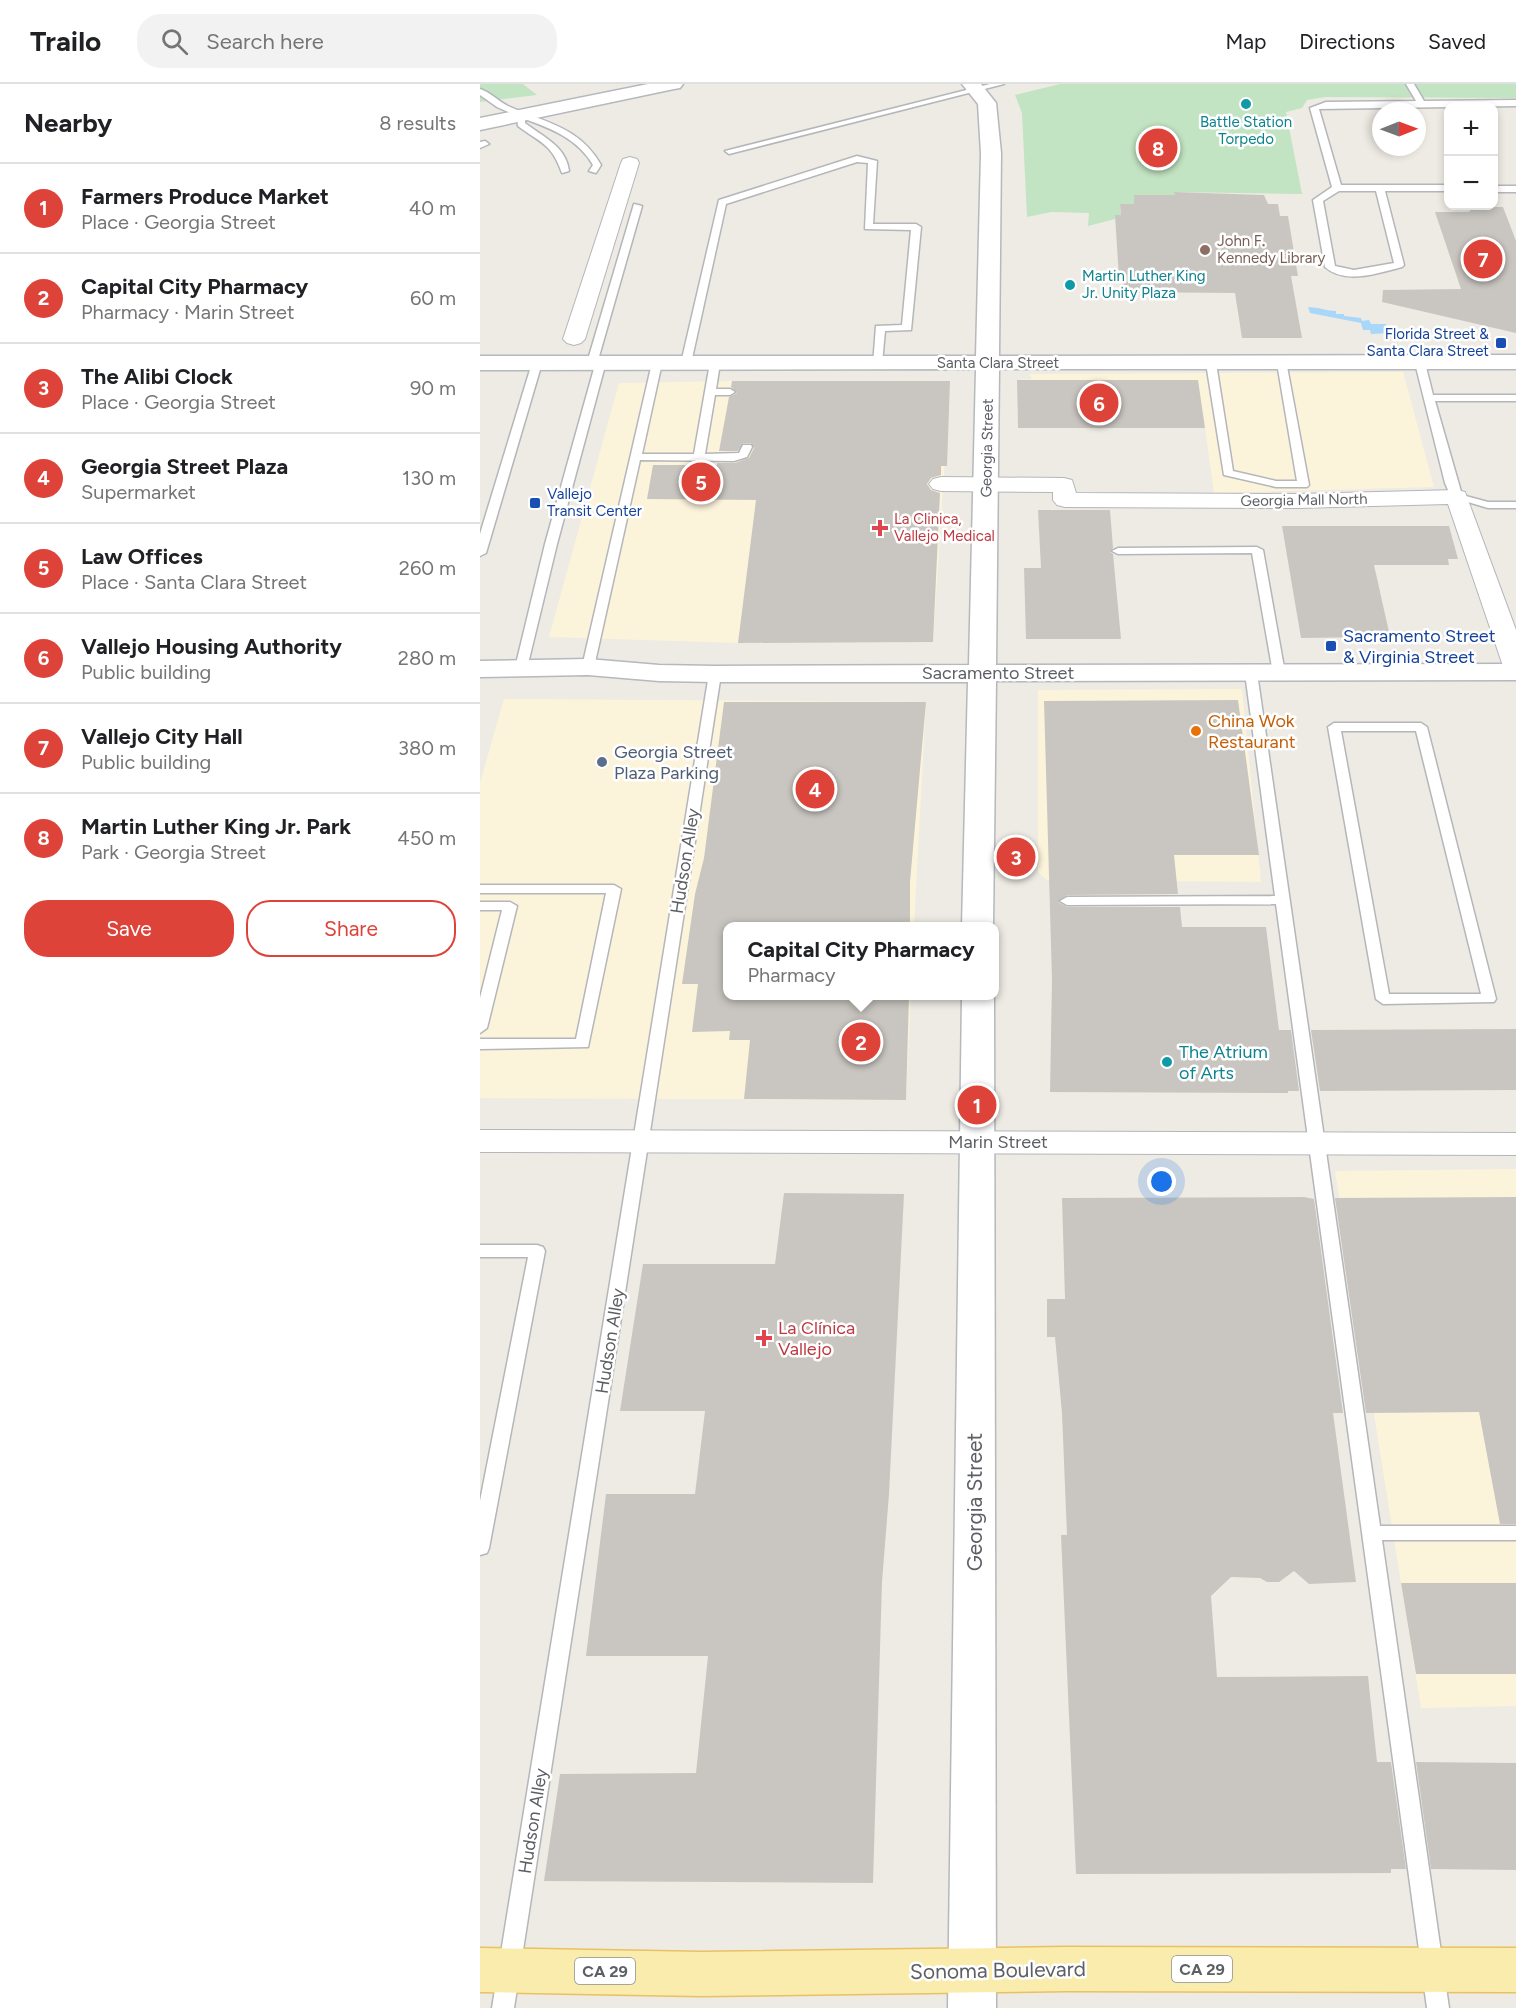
<!DOCTYPE html>
<html lang="en">
<head>
<meta charset="utf-8">
<style>
	body { margin:0; font-family:Figtree,sans-serif; background:#f2f2f2; color:#202124 }
	.controls { position:absolute; right:18px; top:18px; display:grid; overflow:hidden; border-radius:12px; box-shadow:0 3px 9px #0003 }
	.controls button { width:54px; height:54px; display:grid; place-items:center; padding:0; border:0; border-bottom:2px solid #e0e0e0; background:#fff; color:#202124; font:30px sans-serif }
	.compass { position:absolute; left:892px; top:18px; width:54px; height:54px; border-radius:50%; background:#fff; box-shadow:0 3px 9px #0003; rotate:89deg }
	.you { position:absolute; left:682px; top:1098px; width:21px; height:21px; margin:-15px; border:4px solid #fff; border-radius:50%; background:#1a73e8; box-shadow:0 0 0 9px #1a73e833 }
	.badge { display:grid; place-items:center; width:39px; height:39px; border-radius:50%; background:#de4339; color:#fff; font-size:20px; font-weight:700 }
	.pin { position:absolute; translate:-50% -50%; border:3px solid #fff; box-shadow:0 2px 6px #0006 }
	.popup { position:absolute; left:243px; top:838px; width:276px; height:78px; box-sizing:border-box; display:grid; place-content:center; border-radius:12px; background:#fff; filter:drop-shadow(0 2px 4px #0005); font-size:20px; white-space:nowrap; color:#757577 }
	.popup b { font-size:22px; color:#202124 }
	.popup::after { content:''; position:absolute; left:50%; top:100%; margin-left:-12px; border:12px solid transparent; border-top-color:#fff }
	.list { margin:0; padding:0; list-style:none }
	h2 { display:flex; justify-content:space-between; align-items:center; height:78px; margin:0; padding:0 24px; font-size:26px }
	h2 small { font-size:20px; font-weight:400; color:#757577 }
	.list li { display:grid; grid-template-columns:39px 1fr auto; gap:18px; align-items:center; box-sizing:border-box; height:90px; padding:0 24px; border-top:2px solid #e0e0e0 }
	.list b { display:block; font-size:22px; white-space:nowrap }
	.list p { margin:0; font-size:20px; white-space:nowrap; color:#757577 }
	.list em { font-size:20px; font-style:normal; color:#757577 }
	.actions { display:flex; gap:12px; padding:18px 24px }
	.actions a { flex:1; padding:14px 0; border:2px solid #de4339; border-radius:24px; text-align:center; font-size:21px; color:#de4339 }
	.actions .main { background:#de4339; color:#fff }
	.icon { flex:none; width:33px; height:33px; fill:none; stroke:currentColor; stroke-width:2; stroke-linecap:round; stroke-linejoin:round }
	.map { position:relative; flex:none; width:1036px; height:1924px; overflow:hidden }
	header { display:flex; align-items:center; gap:36px; box-sizing:border-box; height:84px; padding:0 30px; background:#fff; border-bottom:2px solid #e0e0e0 }
	header strong { font-size:28px }
	nav { display:flex; gap:33px; margin-inline-start:auto; font-size:21px }
	.search { width:420px; height:54px; background:#f2f2f2; display:flex; align-items:center; gap:15px; box-sizing:border-box; padding:0 21px; border-radius:24px; color:#757577; font-size:22px }
	main { display:flex }
	aside { flex:1; background:#fff }
	.map>svg:first-child { display:block }
	.commercial { fill:#fcf3db }
	.green { fill:#c2e4c2 }
	.water { fill:#a8d7fa }
	.building { fill:#c9c6c1 }
	.lines { fill:none; stroke-linecap:round; stroke-linejoin:round }
	.lane-casing { stroke:#b4b6ba; stroke-width:3 }
	.street-casing { stroke:#b4b6ba; stroke-width:2 }
	.secondary-casing { stroke:#b5b8bd; stroke-width:3 }
	.primary-casing { stroke:#e9c162; stroke-width:3 }
	.lane { fill:#fff; fill-rule:evenodd }
	.street { fill:#fff; fill-rule:evenodd }
	.secondary { fill:#fff; fill-rule:evenodd }
	.primary { fill:#faecad; fill-rule:evenodd }
	.culture-dot { fill:#0f9aa8; stroke:#fff; stroke-width:2 }
	.education-dot { fill:#8d6e63; stroke:#fff; stroke-width:2 }
	.transit-dot { fill:#1a4fb4; stroke:#fff; stroke-width:2 }
	.health-dot { fill:#e0444e; stroke:#fff; stroke-width:2 }
	.food-dot { fill:#e8710a; stroke:#fff; stroke-width:2 }
	.service-dot { fill:#5c6f8a; stroke:#fff; stroke-width:2 }
	.labels { text-anchor:middle; dominant-baseline:central; stroke-width:5; stroke-linejoin:round; paint-order:stroke }
	.far-culture-label { font-size:15px; fill:#0d838f; stroke:#fff }
	.far-education-label { font-size:15px; fill:#785e54; stroke:#fff; text-anchor:start }
	.far-transit-label { font-size:15px; fill:#164399; stroke:#fff; text-anchor:end }
	.far-street-label { font-size:15px; fill:#5c5f64; stroke:#fff }
	.far-health-label { font-size:15px; fill:#be3a42; stroke:#fff; text-anchor:start }
	.shield { fill:#fff; stroke:#8d8f92; stroke-width:1.5 }
	.shield-label { font-size:16px; font-weight:bold; fill:#5c5f64 }
	.transit-label { font-size:18px; fill:#164399; stroke:#fff; text-anchor:start }
	.street-label { font-size:18px; fill:#5c5f64; stroke:#fff }
	.food-label { font-size:18px; fill:#c56008; stroke:#fff; text-anchor:start }
	.service-label { font-size:18px; fill:#4e5e75; stroke:#fff; text-anchor:start }
	.culture-label { font-size:18px; fill:#0d838f; stroke:#fff; text-anchor:start }
	.health-label { font-size:18px; fill:#be3a42; stroke:#fff; text-anchor:start }
	.near-street-label { font-size:21px; fill:#5c5f64; stroke:#fff }
</style>
</head>
<body>
<header>
<strong>Trailo</strong>
<div class="search"><svg class="icon" aria-label="search" viewBox="0 0 24 24"><circle cx="10" cy="10" r="6"/><path d="M15 15l6 6"/></svg>Search here</div>
<nav><a>Map</a><a>Directions</a><a>Saved</a></nav>
</header>
<main>
<aside>
<h2>Nearby<small>8 results</small></h2>
<ul class="list">
<li><span class="badge">1</span><div><b>Farmers Produce Market</b><p>Place · Georgia Street</p></div><em>40 m</em></li>
<li><span class="badge">2</span><div><b>Capital City Pharmacy</b><p>Pharmacy · Marin Street</p></div><em>60 m</em></li>
<li><span class="badge">3</span><div><b>The Alibi Clock</b><p>Place · Georgia Street</p></div><em>90 m</em></li>
<li><span class="badge">4</span><div><b>Georgia Street Plaza</b><p>Supermarket</p></div><em>130 m</em></li>
<li><span class="badge">5</span><div><b>Law Offices</b><p>Place · Santa Clara Street</p></div><em>260 m</em></li>
<li><span class="badge">6</span><div><b>Vallejo Housing Authority</b><p>Public building</p></div><em>280 m</em></li>
<li><span class="badge">7</span><div><b>Vallejo City Hall</b><p>Public building</p></div><em>380 m</em></li>
<li><span class="badge">8</span><div><b>Martin Luther King Jr. Park</b><p>Park · Georgia Street</p></div><em>450 m</em></li>
</ul>
<div class="actions"><a class="main">Save</a><a>Share</a></div>
</aside>
<div class="map">
<svg width="1036" height="1924" viewBox="0 0 1036 1924">
	<rect width="100%" height="100%" fill="#eeebe4"/>
	<!-- commercial -->
	<g class="commercial">
		<path d="M923,288l31,115 -220,6 -9,-65h-187l-1,-48 15,-1 -3,-5z"/>
		<path d="M252,297h218l-17,261 -195,1 -189,-6 70,-254z"/>
		<path d="M762,605l19,193 -214,-2 -9,-8v-182z"/>
		<path d="M24,615l422,3 -12,224h-186v70h183l-5,104 -426,-2v-315z"/>
		<path d="M1036,1085v537l-95,2 -86,-537z"/>
	</g>
	<!-- green -->
	<g class="green">
		<path d="M0,0h43l14,11 -57,7z"/>
		<path d="M580,0h456v14l-190,-1 -19,3 -5,8 -16,4 16,82 -127,-2v3h-41v9h-14l1,11h-6v4l-27,7 1,-13 -38,-1 -24,5 -5,-104 -7,-18z"/>
	</g>
	<!-- water -->
	<path class="water" d="M828,223c11,0 18,4 28,4v3h8v2l17,2 1,3 7,-1 2,4h15l3,9 -18,1 -1,-4h-7l-2,-7 -51,-10z"/>
	<!-- building -->
	<g class="building">
		<path d="M694,108l90,3 4,9h10l2,12h8l10,60h-7l11,62h-60l-7,-45 -111,-1 -1,-14h-4l-4,-63h6l-1,-11h14v-9h41z"/>
		<path d="M993,123h30l13,34v92l-134,-31 1,-12 78,-1 -26,-77h34z"/>
		<path d="M537,296h181l7,48h-187z"/>
		<path d="M252,297h218l-3,85h-6v9l-10,3 -4,6 4,6 9,3 -7,149 -195,1 18,-143 -109,-1 6,-34h64v-2h18l14,-5 5,-10 -3,-5h-8l-5,8h-19l10,-54 8,-4 -6,-6z"/>
		<path d="M558,426h72l3,38 -3,4 3,2 8,85h-95l-2,-71h17z"/>
		<path d="M802,442h167l9,33h-10l1,6h-75l15,67h-15l1,5 -74,1z"/>
		<path d="M758,616l21,155h-85l4,39 -111,1 -9,7 9,5h113l2,20h84l13,103h12l8,61h-11v2l-238,-1 2,-112 -8,-279z"/>
		<path d="M244,618h202l-16,180v45h-182v69h181l-3,104 -162,-1 6,-59h-21l1,-9 -38,1 6,-48h-16l13,-90 9,-36z"/>
		<path d="M1036,945v61l-196,1 -9,-61z"/>
		<path d="M304,1109l120,1 -15,300 -7,88 -9,301 -329,-2 16,-107 136,-1 12,-117h-122l20,-162h89l10,-83h-85l23,-147h132z"/>
		<path d="M824,1113l10,2 29,214h-10l23,169 -47,2 -15,-13 -15,11h-12l-7,-4 -29,-1 -20,19 6,81 151,-1 9,86h14l15,107h-15v4l-315,1 -15,-339h6l-5,-122 -7,-76h-8v-38h18l-3,-101z"/>
		<path d="M1036,1113v327h-16l-21,-112 -113,1 -31,-215z"/>
		<path d="M921,1499h115v91h-100z"/>
		<path d="M936,1678l100,1v107l-85,-1z"/>
	</g>
	<g class="lines">
		<defs>
			<g id="lane">
				<path d="M510,0h14l-275,70 -4,-3z"/>
				<path d="M926,0h8l10,17 92,-1v6l-197,3 22,76h107v6h-63l19,74 -2,2c-23,6 -57,18 -77,0l-12,-67 19,-13 -22,-79 16,-6 90,-1zM859,107h37l18,72 -40,7 -19,-4 -12,-65z"/>
				<path d="M0,5c10,3 18,12 28,17 37,17 71,20 93,59l-5,8 -7,-2 4,-6c-15,-26 -41,-36 -68,-46v4c18,14 41,23 44,48l-7,2c-11,-30 -20,-29 -44,-47l-1,-10 -20,-9 -17,-12z"/>
				<path d="M0,58l5,-1 4,3 -9,4z"/>
				<path d="M377,72l20,5 -4,63h43l5,3 -10,103 -26,1 -3,32 -9,2 3,-39 26,-1 9,-95 -46,-1 3,-66 -11,-1 -131,42 -35,159 -9,2 -1,-2 38,-163z"/>
				<rect x="1014" y="102" width="22" height="6"/>
				<path d="M154,120l8,2 -44,154 8,2 -49,182 -30,124 -6,4 -6,-4 30,-124 50,-179 -8,-2z"/>
				<path d="M57,276l5,3 -56,190 -6,3v-22l52,-171z"/>
				<path d="M177,276l5,3 -20,91h52l16,-91 5,-3 5,3 -4,26h14l5,3 -5,3h-15l-10,59 34,-1 4,-8h8l1,2 -5,10 -13,4 -94,-1 -46,207 -6,4 -6,-4 70,-304z"/>
				<path d="M731,276l5,3 17,108 43,10h21l-20,-118 9,-2 23,124 -2,2h-31l-52,-12 -18,-112z"/>
				<path d="M940,276l5,3 8,32h83v6h-81l27,94 26,7h28v6h-28l-37,-11 -6,-14 -30,-120z"/>
				<path d="M777,463l6,3 22,123 -6,4 -6,-4 -21,-120 -134,1 -6,-3 6,-3z"/>
				<path d="M771,585l6,4 123,853h136v14h-134l67,468h-22l-151,-1104 -209,1 -7,-4 7,-4 208,-1 -30,-223z"/>
				<path d="M235,586l6,4 -207,1334h-22l217,-1334z"/>
				<path d="M854,639h87l6,4 69,272 -2,3 -111,2 -7,-5 -48,-272zM861,647h75l65,263h-92z"/>
				<path d="M0,801h134l7,4 -33,158 -108,2v-10h96l30,-146h-126z"/>
				<path d="M0,818h30l7,4 -30,122 -7,5v-35l22,-88h-22z"/>
				<path d="M0,1161h57l6,2 2,4 -56,297 -2,5 -7,2v-54l48,-244h-48z"/>
			</g>
			<g id="street">
				<path d="M150,73l7,2 2,4 -54,176 -4,4 -7,2 -7,-2 -4,-4 58,-176 2,-4z"/>
				<path d="M461,393l123,1 8,2 4,13 222,1 159,-4 8,2 51,138v44l-9,-3 -4,-5 -55,-162 -150,4 -233,-1 -8,-2 -4,-5v-8l-112,-1 -8,-2 -4,-5 4,-5z"/>
				<path d="M0,1046l1036,3v22l-1036,-3z"/>
			</g>
			<g id="secondary">
				<path d="M168,0h35l-3,4 -6,1 -194,41v-12z"/>
				<path d="M482,0h19l15,19 5,50 -2,203 517,-1v14h-517l-3,296 520,-1v16l-520,1 -3,245h-31l6,-244h-253l-56,-1 -71,-6 -108,2v-16l108,-2 71,6 56,1 254,-1 7,-296 -496,1v-14h496l5,-203 -3,-49z"/>
				<path d="M482,912h32l2,1012h-48z"/>
			</g>
			<path id="primary" d="M585,1863l451,1v44l-451,-1 -364,5 -221,-4v-44l221,4z"/>
		</defs>
		<!-- lane casing -->
		<use href="#lane" class="lane-casing"/>
		<!-- street casing -->
		<use href="#street" class="street-casing"/>
		<!-- secondary casing -->
		<use href="#secondary" class="secondary-casing"/>
		<!-- primary casing -->
		<use href="#primary" class="primary-casing"/>
		<!-- lane -->
		<use href="#lane" class="lane"/>
		<!-- street -->
		<use href="#street" class="street"/>
		<!-- secondary -->
		<use href="#secondary" class="secondary"/>
		<!-- primary -->
		<use href="#primary" class="primary"/>
	</g>
	<!-- markers -->
	<g class="culture-dot">
		<circle cx="766" cy="20" r="6"/>
		<circle cx="590" cy="201" r="6"/>
		<circle cx="687" cy="978" r="6"/>
	</g>
	<circle class="education-dot" cx="725" cy="166" r="6"/>
	<g class="transit-dot">
		<rect x="1015" y="253" width="12" height="12" rx="3"/>
		<rect x="49" y="413" width="12" height="12" rx="3"/>
		<rect x="845" y="556" width="12" height="12" rx="3"/>
	</g>
	<g class="health-dot">
		<path d="M397 435h6v6h6v6h-6v6h-6v-6h-6v-6h6z"/>
		<path d="M281 1245h6v6h6v6h-6v6h-6v-6h-6v-6h6z"/>
	</g>
	<circle class="food-dot" cx="716" cy="647" r="6"/>
	<circle class="service-dot" cx="122" cy="678" r="6"/>
	<g class="labels">
		<!-- far-culture labels -->
		<g class="far-culture-label">
			<text x="766" y="38">Battle Station<tspan x="766" dy="17">Torpedo</tspan></text>
			<text x="602" y="192" text-anchor="start">Martin Luther King<tspan x="602" dy="17">Jr. Unity Plaza</tspan></text>
		</g>
		<!-- far-education labels -->
		<g class="far-education-label">
			<text x="737" y="157">John F.<tspan x="737" dy="17">Kennedy Library</tspan></text>
		</g>
		<!-- far-transit labels -->
		<g class="far-transit-label">
			<text x="1009" y="250">Florida Street &amp;<tspan x="1009" dy="17">Santa Clara Street</tspan></text>
			<text x="67" y="410" text-anchor="start">Vallejo<tspan x="67" dy="17">Transit Center</tspan></text>
		</g>
		<!-- far-street labels -->
		<g class="far-street-label">
			<text x="518" y="279">Santa Clara Street</text>
			<text transform="translate(507 364) rotate(-89)">Georgia Street</text>
			<text transform="translate(824 416) rotate(-1)">Georgia Mall North</text>
		</g>
		<!-- far-health labels -->
		<g class="far-health-label">
			<text x="414" y="435">La Clinica,<tspan x="414" dy="17">Vallejo Medical</tspan></text>
		</g>
		<!-- shield labels -->
		<g class="shield">
			<rect x="692" y="1872" width="60" height="26" rx="4.5"/>
			<rect x="95" y="1874" width="60" height="26" rx="4.5"/>
		</g>
		<g class="shield-label">
			<text x="722" y="1885">CA 29</text>
			<text x="125" y="1887">CA 29</text>
		</g>
		<!-- transit labels -->
		<g class="transit-label">
			<text x="863" y="552">Sacramento Street<tspan x="863" dy="21">&amp; Virginia Street</tspan></text>
		</g>
		<!-- street labels -->
		<g class="street-label">
			<text x="518" y="589">Sacramento Street</text>
			<text transform="translate(205 777) rotate(-81)">Hudson Alley</text>
			<text x="518" y="1058">Marin Street</text>
			<text transform="translate(130 1257) rotate(-81)">Hudson Alley</text>
			<text transform="translate(53 1737) rotate(-81)">Hudson Alley</text>
		</g>
		<!-- food labels -->
		<g class="food-label">
			<text x="728" y="637">China Wok<tspan x="728" dy="21">Restaurant</tspan></text>
		</g>
		<!-- service labels -->
		<g class="service-label">
			<text x="134" y="668">Georgia Street<tspan x="134" dy="21">Plaza Parking</tspan></text>
		</g>
		<!-- culture labels -->
		<g class="culture-label">
			<text x="699" y="968">The Atrium<tspan x="699" dy="21">of Arts</tspan></text>
		</g>
		<!-- health labels -->
		<g class="health-label">
			<text x="298" y="1244">La Clínica<tspan x="298" dy="21">Vallejo</tspan></text>
		</g>
		<!-- near-street labels -->
		<g class="near-street-label">
			<text transform="translate(494 1418) rotate(-90)">Georgia Street</text>
			<text transform="translate(518 1886) rotate(-1)">Sonoma Boulevard</text>
		</g>
	</g>
</svg>
<div class="controls">
<button>+</button>
<button>−</button>
</div>
<svg class="compass" viewBox="-18 -18 36 36"><path d="M0-13l5 13h-10z" fill="#e53935"/><path d="M0 13l5-13h-10z" fill="#757577"/></svg>
<div class="you"></div>
<div class="pin badge" style="left:497px;top:1021px">1</div>
<div class="pin badge" style="left:381px;top:958px">2</div>
<div class="popup"><b>Capital City Pharmacy</b>Pharmacy</div>
<div class="pin badge" style="left:536px;top:773px">3</div>
<div class="pin badge" style="left:335px;top:705px">4</div>
<div class="pin badge" style="left:221px;top:398px">5</div>
<div class="pin badge" style="left:619px;top:319px">6</div>
<div class="pin badge" style="left:1003px;top:175px">7</div>
<div class="pin badge" style="left:678px;top:64px">8</div>
</div>
</main>
</body>
</html>
